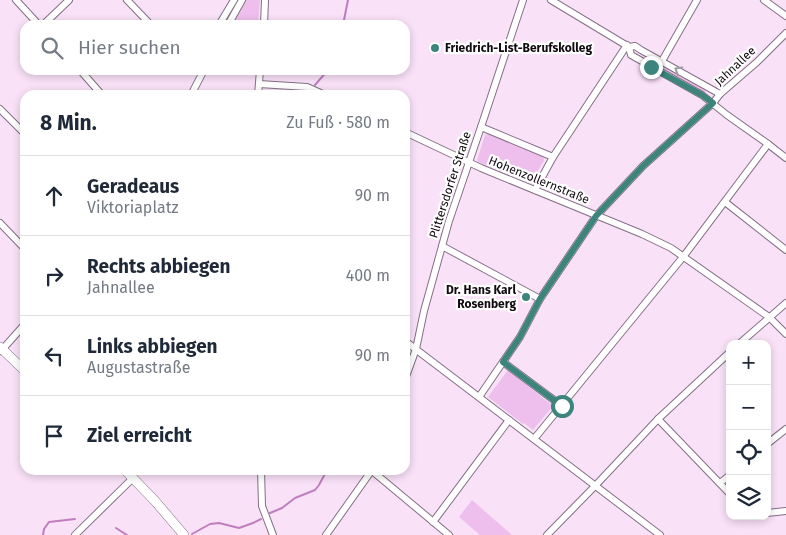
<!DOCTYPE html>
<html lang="de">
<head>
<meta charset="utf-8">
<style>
	body { margin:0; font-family:"Fira Sans",sans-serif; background:#f6f6f7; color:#1f2937 }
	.controls { position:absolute; right:15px; bottom:15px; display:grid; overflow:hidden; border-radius:10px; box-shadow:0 2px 8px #0003 }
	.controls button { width:45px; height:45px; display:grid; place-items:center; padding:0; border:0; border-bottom:1px solid #e0e1e3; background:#fff; color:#1f2937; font:25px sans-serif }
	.stop { position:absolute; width:15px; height:15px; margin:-11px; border:4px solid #3d847d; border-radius:50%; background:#fff }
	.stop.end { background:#3d847d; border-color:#fff; box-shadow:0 1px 5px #0008 }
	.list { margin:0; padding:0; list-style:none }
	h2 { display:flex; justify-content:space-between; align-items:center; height:65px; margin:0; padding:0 20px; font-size:21px }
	h2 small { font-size:16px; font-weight:400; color:#747a83 }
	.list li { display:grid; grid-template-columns:32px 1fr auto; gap:15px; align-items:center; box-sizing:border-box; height:80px; padding:0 20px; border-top:1px solid #e0e1e3 }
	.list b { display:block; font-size:19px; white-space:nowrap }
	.list p { margin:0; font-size:16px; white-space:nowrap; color:#747a83 }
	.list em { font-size:16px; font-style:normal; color:#747a83 }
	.icon { flex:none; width:28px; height:28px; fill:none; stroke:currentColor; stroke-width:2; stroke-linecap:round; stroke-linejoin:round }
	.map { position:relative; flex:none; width:786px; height:535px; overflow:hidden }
	.search { position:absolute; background:#fff; box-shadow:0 2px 8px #0003; left:20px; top:20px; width:390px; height:55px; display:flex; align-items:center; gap:12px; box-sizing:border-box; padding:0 18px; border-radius:15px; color:#747a83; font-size:19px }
	.panel { position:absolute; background:#fff; box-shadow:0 2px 8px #0003; left:20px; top:90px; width:390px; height:385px; border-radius:15px }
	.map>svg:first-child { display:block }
	.green { fill:#eebfed }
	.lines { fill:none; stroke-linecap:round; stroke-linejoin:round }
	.stream { stroke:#c07ebf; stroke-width:2 }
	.street-casing { stroke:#857084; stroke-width:8 }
	.secondary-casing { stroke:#857084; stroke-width:10 }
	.street { stroke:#fff; stroke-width:6 }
	.secondary { stroke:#fff; stroke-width:9 }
	.oneway { stroke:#a09da0 }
	.route { stroke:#3d847d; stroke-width:6 }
	.poi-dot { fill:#3d847d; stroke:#fff; stroke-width:2 }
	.labels { text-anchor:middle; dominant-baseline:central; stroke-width:4.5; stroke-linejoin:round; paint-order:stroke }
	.poi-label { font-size:12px; font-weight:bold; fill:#110a11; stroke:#fff; text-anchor:start }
	.street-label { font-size:12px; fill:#110a11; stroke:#fff }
</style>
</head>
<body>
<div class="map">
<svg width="786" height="535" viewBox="0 0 786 535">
	<rect width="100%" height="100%" fill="#f9e1f8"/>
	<!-- green -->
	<g class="green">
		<path d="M246,0h14l-2,25h-13l-11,-3z"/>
		<path d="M656,60l50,29 -1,3 -3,1 -49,-28z"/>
		<path d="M489,134l54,22 1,5 -12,19 -5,1 -49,-19 -1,-2 1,-3 7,-22z"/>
		<path d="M508,370l45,36 -20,24 -9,-7 -1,1 -35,-27z"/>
		<path d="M472,500l40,35h-32l-21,-18z"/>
	</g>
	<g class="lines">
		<!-- stream -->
		<g class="stream">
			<path d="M343,25l5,-25"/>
			<path d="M315,85l13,-15"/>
			<path d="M270,513l12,-5 13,-10 20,-8 4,-5 8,-15"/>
			<path d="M116,528l11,7"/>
			<path d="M192,534l18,-10 9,-1 20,5 14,-5 8,-4"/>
			<path d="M43,535l1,-6 5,-7 26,-3"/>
		</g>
		<defs>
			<g id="street">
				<path d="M16,0l23,25"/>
				<path d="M127,0l24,25"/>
				<path d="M551,0l78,47 6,-1 6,4 79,44"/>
				<path d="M764,0l22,16"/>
				<path d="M43,25l26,-25"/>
				<path d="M219,25l15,-25"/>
				<path d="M228,25l14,-25"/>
				<path d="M264,25l1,-25"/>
				<path d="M629,47l2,8 71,40 25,20 41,29 18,14"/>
				<path d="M662,61l35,-61"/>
				<path d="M80,70l22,25"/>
				<path d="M259,84l48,3 18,8"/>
				<path d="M191,95l13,-25"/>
				<path d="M258,95l2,-25"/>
				<path d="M0,109l25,25"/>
				<path d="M481,127l72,30"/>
				<path d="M405,132l76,36 161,66 29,14 98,69 17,17"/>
				<path d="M535,190l18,-33 74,-112"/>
				<path d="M725,202l61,48"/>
				<path d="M0,223l25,26"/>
				<path d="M442,246l98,53"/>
				<path d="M405,341l255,194"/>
				<path d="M739,344l47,-41"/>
				<path d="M1,351l24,-27"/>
				<path d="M503,362l59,44"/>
				<path d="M405,379l11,-30 8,-38 25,-90 32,-94 42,-127"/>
				<path d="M479,397l41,-60 20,-38 56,-83 47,-50 70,-63 7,-9 37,-32 29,-29"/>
				<path d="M658,419l72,75"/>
				<path d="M534,439l149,-182 85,-113"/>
				<path d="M767,444l19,-15"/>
				<path d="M261,470l1,36 11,29"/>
				<path d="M371,470l78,65"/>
				<path d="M720,483l10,-8"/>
				<path d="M767,513l19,-2"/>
				<path d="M433,522l76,-102"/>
				<path d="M75,535l58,-57"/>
				<path d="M326,535l46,-65"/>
				<path d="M547,535l48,-49 63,-67 72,-67"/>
			</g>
			<g id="secondary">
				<path d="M0,347l25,24"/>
				<path d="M125,470l30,31 29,34"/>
			</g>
		</defs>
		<!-- street casing -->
		<use href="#street" class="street-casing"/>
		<!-- secondary casing -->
		<use href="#secondary" class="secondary-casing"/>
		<!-- street -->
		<use href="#street" class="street"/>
		<!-- secondary -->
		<use href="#secondary" class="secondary"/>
	</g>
	<!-- one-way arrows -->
	<defs><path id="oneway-chevron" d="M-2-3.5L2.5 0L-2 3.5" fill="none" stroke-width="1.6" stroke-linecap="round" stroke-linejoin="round" transform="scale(1.25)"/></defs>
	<use class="oneway" href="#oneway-chevron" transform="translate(678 70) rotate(-150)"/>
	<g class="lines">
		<!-- route -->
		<path class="route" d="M562,406l-59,-44 17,-25 20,-38 56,-83 47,-50 70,-63 -11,-8 -51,-28"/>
	</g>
	<!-- markers -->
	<g class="poi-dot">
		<circle cx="435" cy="48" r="5"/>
		<circle cx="526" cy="297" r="5"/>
	</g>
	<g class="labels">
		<!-- poi labels -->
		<g class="poi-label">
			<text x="445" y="48">Friedrich-List-Berufskolleg</text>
			<text x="516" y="290" text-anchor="end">Dr. Hans Karl<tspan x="516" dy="14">Rosenberg</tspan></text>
		</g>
		<!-- street labels -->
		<g class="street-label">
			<text transform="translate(735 66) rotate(-43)">Jahnallee</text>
			<text transform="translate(539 180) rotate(22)">Hohenzollernstraße</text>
			<text transform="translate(450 185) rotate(-72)">Plittersdorfer Straße</text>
		</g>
	</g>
</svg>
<div class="controls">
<button>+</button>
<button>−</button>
<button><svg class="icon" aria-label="locate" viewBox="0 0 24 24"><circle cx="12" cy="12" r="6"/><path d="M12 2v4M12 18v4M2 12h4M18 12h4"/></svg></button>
<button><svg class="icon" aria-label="layers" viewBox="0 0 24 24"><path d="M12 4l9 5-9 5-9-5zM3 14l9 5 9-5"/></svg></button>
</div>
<div class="stop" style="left:562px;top:406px"></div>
<div class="stop end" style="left:651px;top:67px"></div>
<div class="search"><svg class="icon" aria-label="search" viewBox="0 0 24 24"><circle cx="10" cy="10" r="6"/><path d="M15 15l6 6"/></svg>Hier suchen</div>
<section class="panel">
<h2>8 Min.<small>Zu Fuß · 580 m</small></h2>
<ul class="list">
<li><svg class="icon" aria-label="ahead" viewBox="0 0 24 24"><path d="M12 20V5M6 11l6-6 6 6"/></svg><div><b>Geradeaus</b><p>Viktoriaplatz</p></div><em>90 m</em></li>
<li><svg class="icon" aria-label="right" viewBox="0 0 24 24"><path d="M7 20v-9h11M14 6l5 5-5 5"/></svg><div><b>Rechts abbiegen</b><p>Jahnallee</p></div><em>400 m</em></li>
<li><svg class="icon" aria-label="left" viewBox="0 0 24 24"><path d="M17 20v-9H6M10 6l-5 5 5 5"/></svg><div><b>Links abbiegen</b><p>Augustastraße</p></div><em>90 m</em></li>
<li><svg class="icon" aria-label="arrive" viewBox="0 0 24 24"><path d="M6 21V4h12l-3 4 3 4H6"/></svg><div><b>Ziel erreicht</b></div></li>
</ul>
</section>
</div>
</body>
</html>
